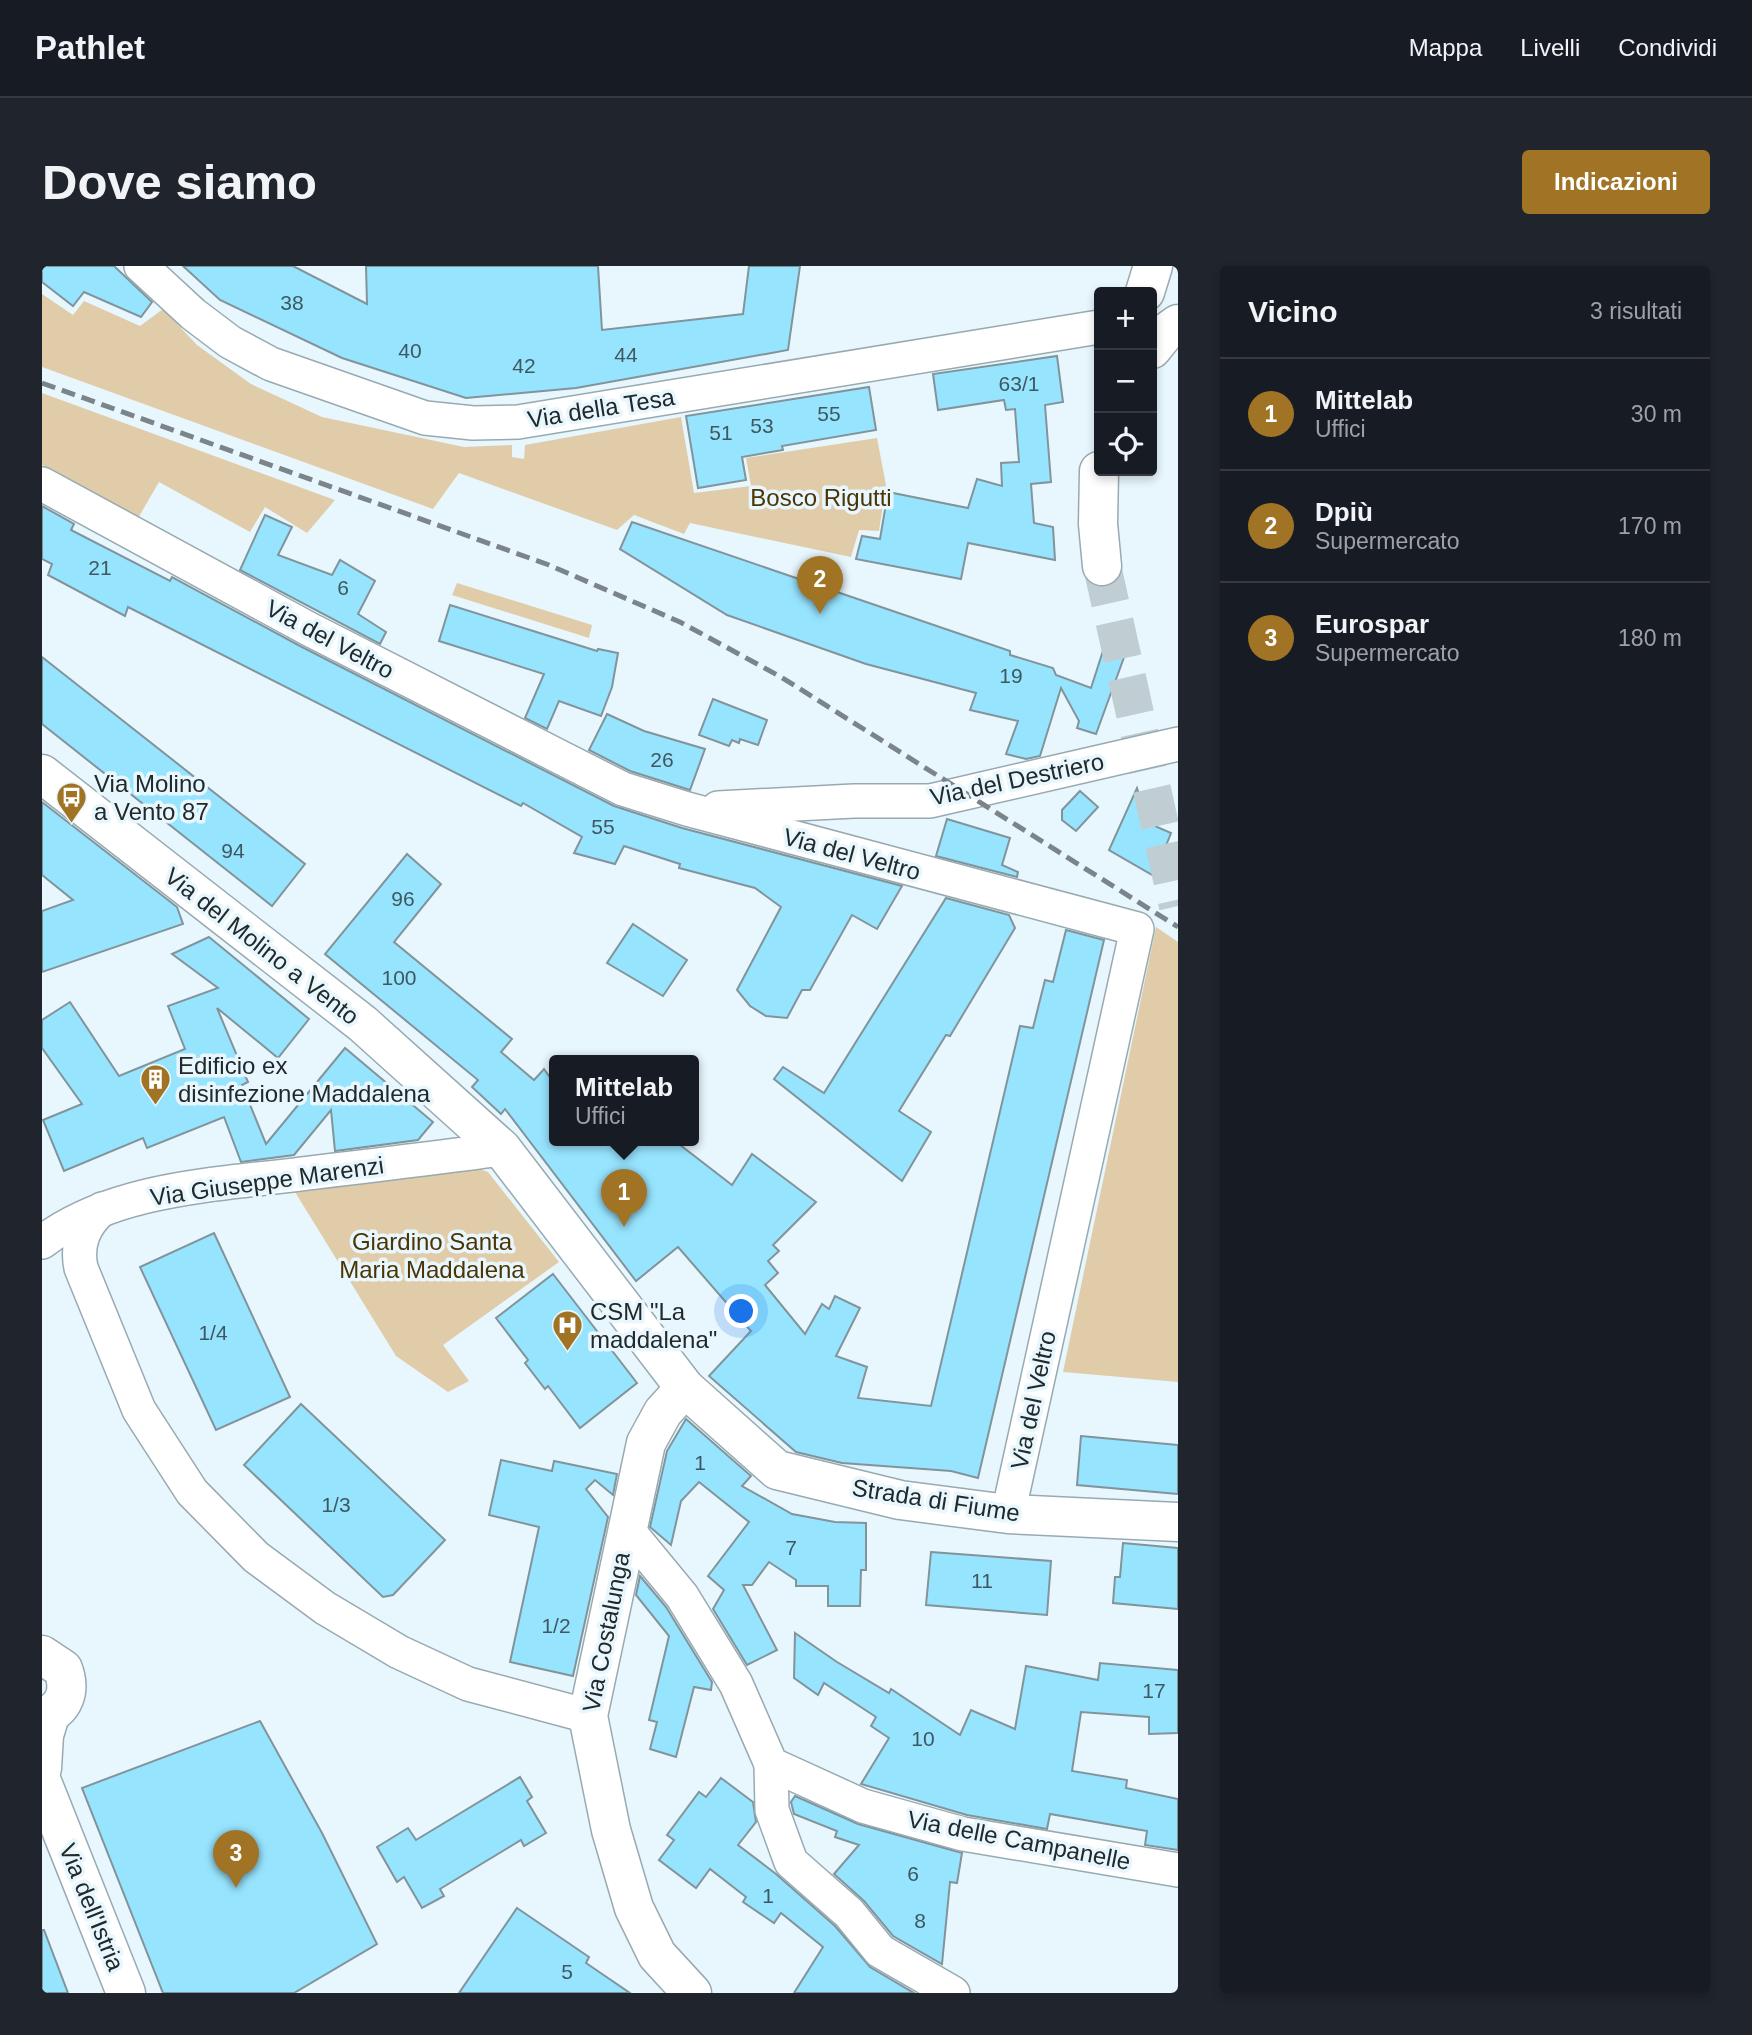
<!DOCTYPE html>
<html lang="it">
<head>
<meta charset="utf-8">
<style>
	body { margin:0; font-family:Arial,sans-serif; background:#20242c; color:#f1f3f6 }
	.controls { position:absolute; right:21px; top:21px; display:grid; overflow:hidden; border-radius:7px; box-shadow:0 4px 10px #0003 }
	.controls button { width:63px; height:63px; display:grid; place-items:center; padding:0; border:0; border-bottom:2px solid #363941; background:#171b24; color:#f1f3f6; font:35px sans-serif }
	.you { position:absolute; left:700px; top:1046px; width:24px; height:24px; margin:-18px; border:5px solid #fff; border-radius:50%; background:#1a73e8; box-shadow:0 0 0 10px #1a73e833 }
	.badge { display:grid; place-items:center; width:46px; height:46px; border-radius:50%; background:#a07424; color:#fff; font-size:23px; font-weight:700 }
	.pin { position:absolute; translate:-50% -58px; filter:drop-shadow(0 2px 4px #0008) }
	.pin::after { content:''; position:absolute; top:37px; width:24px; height:21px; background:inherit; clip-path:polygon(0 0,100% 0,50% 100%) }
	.popup { position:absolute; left:507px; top:789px; width:150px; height:91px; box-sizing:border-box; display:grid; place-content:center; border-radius:7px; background:#171b24; filter:drop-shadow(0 2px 5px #0005); font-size:23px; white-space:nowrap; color:#9ea1a6 }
	.popup b { font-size:26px; color:#f1f3f6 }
	.popup::after { content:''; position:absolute; left:50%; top:100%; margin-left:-14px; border:14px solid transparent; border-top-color:#171b24 }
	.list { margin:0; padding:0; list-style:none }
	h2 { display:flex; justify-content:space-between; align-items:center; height:91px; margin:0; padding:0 28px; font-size:30px }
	h2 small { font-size:23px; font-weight:400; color:#9ea1a6 }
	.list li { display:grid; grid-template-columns:46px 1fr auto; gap:21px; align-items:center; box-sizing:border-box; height:112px; padding:0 28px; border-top:2px solid #363941 }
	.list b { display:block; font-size:26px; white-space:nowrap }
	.list p { margin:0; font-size:23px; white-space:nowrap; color:#9ea1a6 }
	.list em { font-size:23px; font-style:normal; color:#9ea1a6 }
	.icon { flex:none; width:38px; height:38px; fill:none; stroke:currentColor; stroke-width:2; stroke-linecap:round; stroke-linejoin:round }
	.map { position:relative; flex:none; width:1136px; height:1727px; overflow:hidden; border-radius:7px }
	header { display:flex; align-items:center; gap:42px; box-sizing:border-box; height:98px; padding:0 35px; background:#171b24; border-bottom:2px solid #363941 }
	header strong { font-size:33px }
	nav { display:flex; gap:38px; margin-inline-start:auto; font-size:24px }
	.intro { display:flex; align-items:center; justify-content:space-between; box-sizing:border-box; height:168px; padding:0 42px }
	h1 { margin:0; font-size:49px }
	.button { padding:18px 32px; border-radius:7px; background:#a07424; color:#fff; font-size:24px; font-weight:700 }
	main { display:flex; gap:42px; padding:0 42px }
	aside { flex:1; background:#171b24; border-radius:7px; box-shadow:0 4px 10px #0003 }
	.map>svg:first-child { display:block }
	.green { fill:#e1ccaa }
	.building { fill:#97e4ff; stroke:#82949b; stroke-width:2 }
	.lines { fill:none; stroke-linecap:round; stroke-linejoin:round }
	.primary-tunnel { stroke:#c0ced3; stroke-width:38; stroke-dasharray:38 19; stroke-linecap:butt }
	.minor-casing { stroke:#98aab1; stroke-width:36 }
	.tertiary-casing { stroke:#98aab1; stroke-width:41 }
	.secondary-casing { stroke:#98aab1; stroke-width:41 }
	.primary-casing { stroke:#98aab1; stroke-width:41 }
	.minor { stroke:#fff; stroke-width:33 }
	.tertiary { stroke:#fff; stroke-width:38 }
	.secondary { stroke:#fff; stroke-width:38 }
	.primary { stroke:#fff; stroke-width:38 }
	.rail { stroke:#7b8589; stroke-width:5; stroke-dasharray:14 7; stroke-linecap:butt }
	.labels { text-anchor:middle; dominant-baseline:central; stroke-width:7; stroke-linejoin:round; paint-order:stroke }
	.number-label { font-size:21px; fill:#3f5860 }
	.street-label { font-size:24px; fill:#22292b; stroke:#e8f7fd }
	.park-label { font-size:24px; fill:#4c3405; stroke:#e8f7fd }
	.poi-label { font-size:24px; fill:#22292b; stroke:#e8f7fd; text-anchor:start }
</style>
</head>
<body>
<header>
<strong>Pathlet</strong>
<nav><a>Mappa</a><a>Livelli</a><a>Condividi</a></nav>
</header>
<div class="intro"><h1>Dove siamo</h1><a class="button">Indicazioni</a></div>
<main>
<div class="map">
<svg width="1136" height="1727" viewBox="0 0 1136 1727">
	<rect width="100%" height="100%" fill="#e8f7fd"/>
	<!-- green -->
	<g class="green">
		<path d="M0,28l31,21 11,-14 56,25 23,-17 34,36 54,39 71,33 142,30 48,-2v12l12,2 1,-14 156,-28 13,76 57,-7 -5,-28 131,-20 9,47 -7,46 -20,-1 -8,27 -161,-34 -6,11 -50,-19 -17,15 -158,-57 -26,36 -391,-142z"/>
		<path d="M0,127l293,107 -28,33 -42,-26 -15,25 -91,-50 -22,38 -95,-55z"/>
		<path d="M415,317l135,42 -3,13 -137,-43z"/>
		<path d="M1114,661l22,15v440l-115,-10z"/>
		<path d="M438,903l8,3 71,90 -116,83 26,36 -21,11 -52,-36 -101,-164z"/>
	</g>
	<!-- building -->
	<g class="building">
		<path d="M0,0h72l38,36 -11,15 -57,-25 -11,14 -31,-24z"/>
		<path d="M141,0h110l74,38 -1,-38h232l4,64 141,-16 6,-48h51l-12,84 -212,38 -110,10 -124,-40 -122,-58z"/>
		<path d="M1015,90l6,46 -18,3 6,77 -20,2 3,39 19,4 2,33 -87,-17 -7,36 -105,-20 6,-23 18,3 8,-47 80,16 9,-29 25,7 -1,-23 18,-1 -4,-53 -9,1 -2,-10 -66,10 -5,-36z"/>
		<path d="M827,121l7,43 -94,16 1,4 -41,7 4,23 -48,8 -12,-72z"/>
		<path d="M0,240l32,18 -3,6 99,51 2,-4 128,69 314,160 68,22 220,58 -25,43 -25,-14 -42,75h-8l-15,28 -21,-2 -16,-10 -13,-16 44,-83 -26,-19 -76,-20 1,-4 -56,-18 -9,18 -41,-11 8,-16 -59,-34 -2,3 -393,-199 -3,9 -77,-41 4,-11 -10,-5z"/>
		<path d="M223,249l27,12 -14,28 54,20 8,-15 35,21 -17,33 28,18 -6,12 -140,-74z"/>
		<path d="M590,256l378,129v4l43,13 3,7 35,13 20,-62 23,4 -38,104 -19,-6 2,-7 -18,-33 -21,68 -14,3 -20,-5 12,-33 -48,-11 6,-17 -110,-29 -139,-49 -107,-66z"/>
		<path d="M408,339l147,46 1,-2 20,4 -6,34 -11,29 -42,-15 -12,28 -22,-11 19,-44 -105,-33z"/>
		<path d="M0,391l263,207 -33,42 -230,-182z"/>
		<path d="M671,433l54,21 -9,25 -18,-6 -1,4 -7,-3 -3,6 -30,-11z"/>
		<path d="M565,448l37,17 61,18 -15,41 -60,-19 -41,-21z"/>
		<path d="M1095,522l11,35 23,10 -17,43 -45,-26z"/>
		<path d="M1038,525l18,16 -22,24 -14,-11v-10z"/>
		<path d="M0,536l135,105 6,17 -141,48v-61l31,-11 -31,-25z"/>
		<path d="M905,553l63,19 -8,27 16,7 -1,5 -81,-21z"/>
		<path d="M365,588l34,30 -47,58 118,97 -11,13 33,28 10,-11 10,14v58h121l57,44 20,-31 64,48 -43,43 6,6 -11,10 10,12 -13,12 40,49 17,-30 7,5 6,-13 25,12 -24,48 31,11 -9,31 73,8 89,-380 13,2 12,-48 8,2 13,-52 38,10 -126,538 -27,-7 -109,-8 -46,-11 -87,-76 42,-45 -73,-84 -42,34 -131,-172 -4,5 -29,-27 6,-7 -153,-126z"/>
		<path d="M904,632l63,17 6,13 -65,108 -4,-1 -47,76 32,21 -29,49 -128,-102 9,-12 41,26z"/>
		<path d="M591,658l54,36 -24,36 -56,-33z"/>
		<path d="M167,671l100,82 -31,39 -61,-50 31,74 -6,3 24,59 79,-96 88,74 -15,18 -83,11 -4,-41 -37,45 -53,7 -17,-45 -77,31 -4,-10 -79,33 -21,-51 39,-16 -40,-56v-28l28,-18 49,74 66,-27 -17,-43 50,-18 -46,-34z"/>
		<path d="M172,967l76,164 -74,33 -76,-163z"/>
		<path d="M511,1008l84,109 -57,45 -32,-42 -3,3 -20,-26 3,-3 -32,-42z"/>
		<path d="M259,1138l144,136 -52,55 -10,2 -139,-132z"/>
		<path d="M644,1153l65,57 -9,10 50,28 43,8 31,1v47h-5l-1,36h-32v-20h-32v-6l-27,-18 -17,23h-9l34,65 -30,15 -34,-56 11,-19 -16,-14 41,-54 -50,-40 -18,19 -10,44 -21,-18 17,-76z"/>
		<path d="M1039,1170l97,9v49l-101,-9z"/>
		<path d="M459,1194l51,11 2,-10 63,13 -4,21 -18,-15 -9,9 22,28 -35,159 -63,-14 29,-135 -50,-12z"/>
		<path d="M1081,1277l55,5v61l-65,-6 2,-26h5z"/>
		<path d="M889,1286l120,9 -4,54 -121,-10z"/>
		<path d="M598,1310l26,31 46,75 -1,8 -17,-3 -18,70 -26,-8 7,-27 -8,-2 20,-84 -33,-41z"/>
		<path d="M753,1367l42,29 52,31 2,-4 69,46 11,-25 44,19 11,-63 72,14 2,-17 78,7v63l-29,1v-17l-68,-5 -9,59 55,9 -1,8 52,11v51l-33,-5 2,-14 -97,-17 -3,15 -80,-14 -106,-31 28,-46 -18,-12 5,-9 -52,-34 -6,12 -24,-17z"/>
		<path d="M218,1455l62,112 55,111 -83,49h-131l-81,-205z"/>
		<path d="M478,1511l12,20 -5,4 19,32 -22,13 -3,-6 -81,49 4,7 -22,12 -18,-31 -7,5 -20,-35 31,-19 8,12z"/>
		<path d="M679,1512l32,24 3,20 -18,23 38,29 59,52 35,41 44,26h-120l29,-46 -42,-34 -7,10 -31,-21 3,-5 -36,-28 -14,19 -37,-28 15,-20 -7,-5 32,-43 7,5z"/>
		<path d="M753,1530l63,28 104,29 -5,30 -7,-1 -8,82 -49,-28 -29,-35 -30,-27 25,-29 -24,-8 2,-6 -43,-17 -3,-12z"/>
		<path d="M475,1642l72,49 -3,6 44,30h-171z"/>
		<path d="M0,1664h2l24,63h-26z"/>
	</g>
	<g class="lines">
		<!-- primary-tunnel -->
		<path class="primary-tunnel" d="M1060,300l76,340"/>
		<defs>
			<g id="minor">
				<path d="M99,0l52,48 37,28 41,22 154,54 48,5 45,-1 581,-95"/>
				<path d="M0,218l267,145 247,126 67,34 64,20 450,120 -129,585"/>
				<path d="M676,542l136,-7h76l248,-57"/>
				<path d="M60,943c-18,16 -26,35 -21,59l58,142 53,82 64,65 69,51 74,44 69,32 120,32"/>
				<path d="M0,976c72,-54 173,-57 259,-68 67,-8 134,-16 201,-25"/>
				<path d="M584,1262l56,68 54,88 35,80 92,42 100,28 215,36"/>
				<path d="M729,1498l1,46 19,52 58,51 31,38 73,42"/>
			</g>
			<g id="tertiary">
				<path d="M1110,83l12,-15 14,-10"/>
				<path d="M643,1122l-22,24 -17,31 -58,273 23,114 23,78 23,47 35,38"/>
			</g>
			<g id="secondary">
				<path d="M0,508l321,250 139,125 183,239 92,82 123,30 108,14 170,8"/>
				<path d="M0,1389l21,14c8,21 2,41 -21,48"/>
				<path d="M0,1502l2,-33 6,-20"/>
				<path d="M0,1516l84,211"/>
			</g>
			<g id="primary">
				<path d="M1103,26l8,-26"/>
				<path d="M1057,205l-1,53 4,42"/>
			</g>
		</defs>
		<!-- minor casing -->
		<use href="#minor" class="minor-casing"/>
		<!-- tertiary casing -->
		<use href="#tertiary" class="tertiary-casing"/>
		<!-- secondary casing -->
		<use href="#secondary" class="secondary-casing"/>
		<!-- primary casing -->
		<use href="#primary" class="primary-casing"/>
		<!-- minor -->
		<use href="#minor" class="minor"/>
		<!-- tertiary -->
		<use href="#tertiary" class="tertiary"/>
		<!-- secondary -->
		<use href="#secondary" class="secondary"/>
		<!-- primary -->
		<use href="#primary" class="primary"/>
		<!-- rail -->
		<path class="rail" d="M0,117l507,182 131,57 101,55 397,250"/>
	</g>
	<!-- icons -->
	<defs>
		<symbol id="bus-pin" viewBox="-11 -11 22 30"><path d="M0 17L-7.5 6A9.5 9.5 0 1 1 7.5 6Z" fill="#a07424" stroke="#e8f7fd"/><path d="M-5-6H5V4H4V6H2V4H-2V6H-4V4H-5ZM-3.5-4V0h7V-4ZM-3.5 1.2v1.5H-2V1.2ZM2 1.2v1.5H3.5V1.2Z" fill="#fff"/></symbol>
		<symbol id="building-pin" viewBox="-11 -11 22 30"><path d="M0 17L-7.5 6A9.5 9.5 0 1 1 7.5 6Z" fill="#a07424" stroke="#e8f7fd"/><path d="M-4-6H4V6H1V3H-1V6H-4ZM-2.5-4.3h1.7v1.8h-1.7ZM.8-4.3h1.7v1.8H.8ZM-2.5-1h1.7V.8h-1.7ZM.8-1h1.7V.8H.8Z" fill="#fff"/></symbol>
		<symbol id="hospital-pin" viewBox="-11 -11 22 30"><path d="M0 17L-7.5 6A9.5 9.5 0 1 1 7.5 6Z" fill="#a07424" stroke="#e8f7fd"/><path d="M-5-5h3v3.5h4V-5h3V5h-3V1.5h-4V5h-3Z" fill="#fff"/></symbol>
	</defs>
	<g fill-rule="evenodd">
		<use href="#bus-pin" x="12" y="514" width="35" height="47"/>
		<use href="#building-pin" x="96" y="796" width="35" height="47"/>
		<use href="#hospital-pin" x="508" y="1042" width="35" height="47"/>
	</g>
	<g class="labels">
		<!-- number labels -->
		<g class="number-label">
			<text x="250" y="36">38</text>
			<text x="368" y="84">40</text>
			<text x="584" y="88">44</text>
			<text x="482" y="99">42</text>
			<text x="977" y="117">63/1</text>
			<text x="787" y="147">55</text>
			<text x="720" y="159">53</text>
			<text x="679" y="166">51</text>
			<text x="58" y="301">21</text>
			<text x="301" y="321">6</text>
			<text x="969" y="409">19</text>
			<text x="620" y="493">26</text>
			<text x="561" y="560">55</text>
			<text x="191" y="584">94</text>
			<text x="361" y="632">96</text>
			<text x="357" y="711">100</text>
			<text x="171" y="1066">1/4</text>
			<text x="658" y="1196">1</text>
			<text x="294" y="1238">1/3</text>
			<text x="749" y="1281">7</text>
			<text x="940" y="1314">11</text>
			<text x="514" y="1359">1/2</text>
			<text x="1112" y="1424">17</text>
			<text x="881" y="1472">10</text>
			<text x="871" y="1607">6</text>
			<text x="726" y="1629">1</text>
			<text x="878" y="1654">8</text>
			<text x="525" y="1705">5</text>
		</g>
		<!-- street labels -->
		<g class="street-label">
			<text transform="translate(559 142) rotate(-9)">Via della Tesa</text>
			<text transform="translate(288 373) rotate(28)">Via del Veltro</text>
			<text transform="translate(975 513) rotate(-12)">Via del Destriero</text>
			<text transform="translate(810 588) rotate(15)">Via del Veltro</text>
			<text transform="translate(220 680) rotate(38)">Via del Molino a Vento</text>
			<text transform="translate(225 915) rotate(-8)">Via Giuseppe Marenzi</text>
			<text transform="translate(991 1134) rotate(-78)">Via del Veltro</text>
			<text transform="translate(894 1234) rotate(9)">Strada di Fiume</text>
			<text transform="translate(564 1366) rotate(-79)">Via Costalunga</text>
			<text transform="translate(977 1574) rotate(11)">Via delle Campanelle</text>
			<text transform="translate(50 1641) rotate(68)">Via dell'Istria</text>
		</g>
		<!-- park labels -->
		<g class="park-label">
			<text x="779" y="231">Bosco Rigutti</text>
			<text x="390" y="975">Giardino Santa<tspan x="390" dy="28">Maria Maddalena</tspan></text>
		</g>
		<!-- poi labels -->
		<g class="poi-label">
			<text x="52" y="517">Via Molino<tspan x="52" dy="28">a Vento 87</tspan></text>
			<text x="136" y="799">Edificio ex<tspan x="136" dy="28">disinfezione Maddalena</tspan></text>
			<text x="548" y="1045">CSM "La<tspan x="548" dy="28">maddalena"</tspan></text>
		</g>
	</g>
</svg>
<div class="controls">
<button>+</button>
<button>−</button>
<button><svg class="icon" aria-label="locate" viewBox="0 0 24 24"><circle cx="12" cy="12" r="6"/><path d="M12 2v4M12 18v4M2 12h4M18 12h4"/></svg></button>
</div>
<div class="you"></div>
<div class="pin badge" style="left:582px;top:961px">1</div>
<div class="popup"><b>Mittelab</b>Uffici</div>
<div class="pin badge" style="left:778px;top:348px">2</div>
<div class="pin badge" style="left:194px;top:1622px">3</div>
</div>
<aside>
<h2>Vicino<small>3 risultati</small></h2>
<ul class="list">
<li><span class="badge">1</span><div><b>Mittelab</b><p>Uffici</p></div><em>30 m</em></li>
<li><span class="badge">2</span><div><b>Dpiù</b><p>Supermercato</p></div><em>170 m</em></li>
<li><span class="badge">3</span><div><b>Eurospar</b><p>Supermercato</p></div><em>180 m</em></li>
</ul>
</aside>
</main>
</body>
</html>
